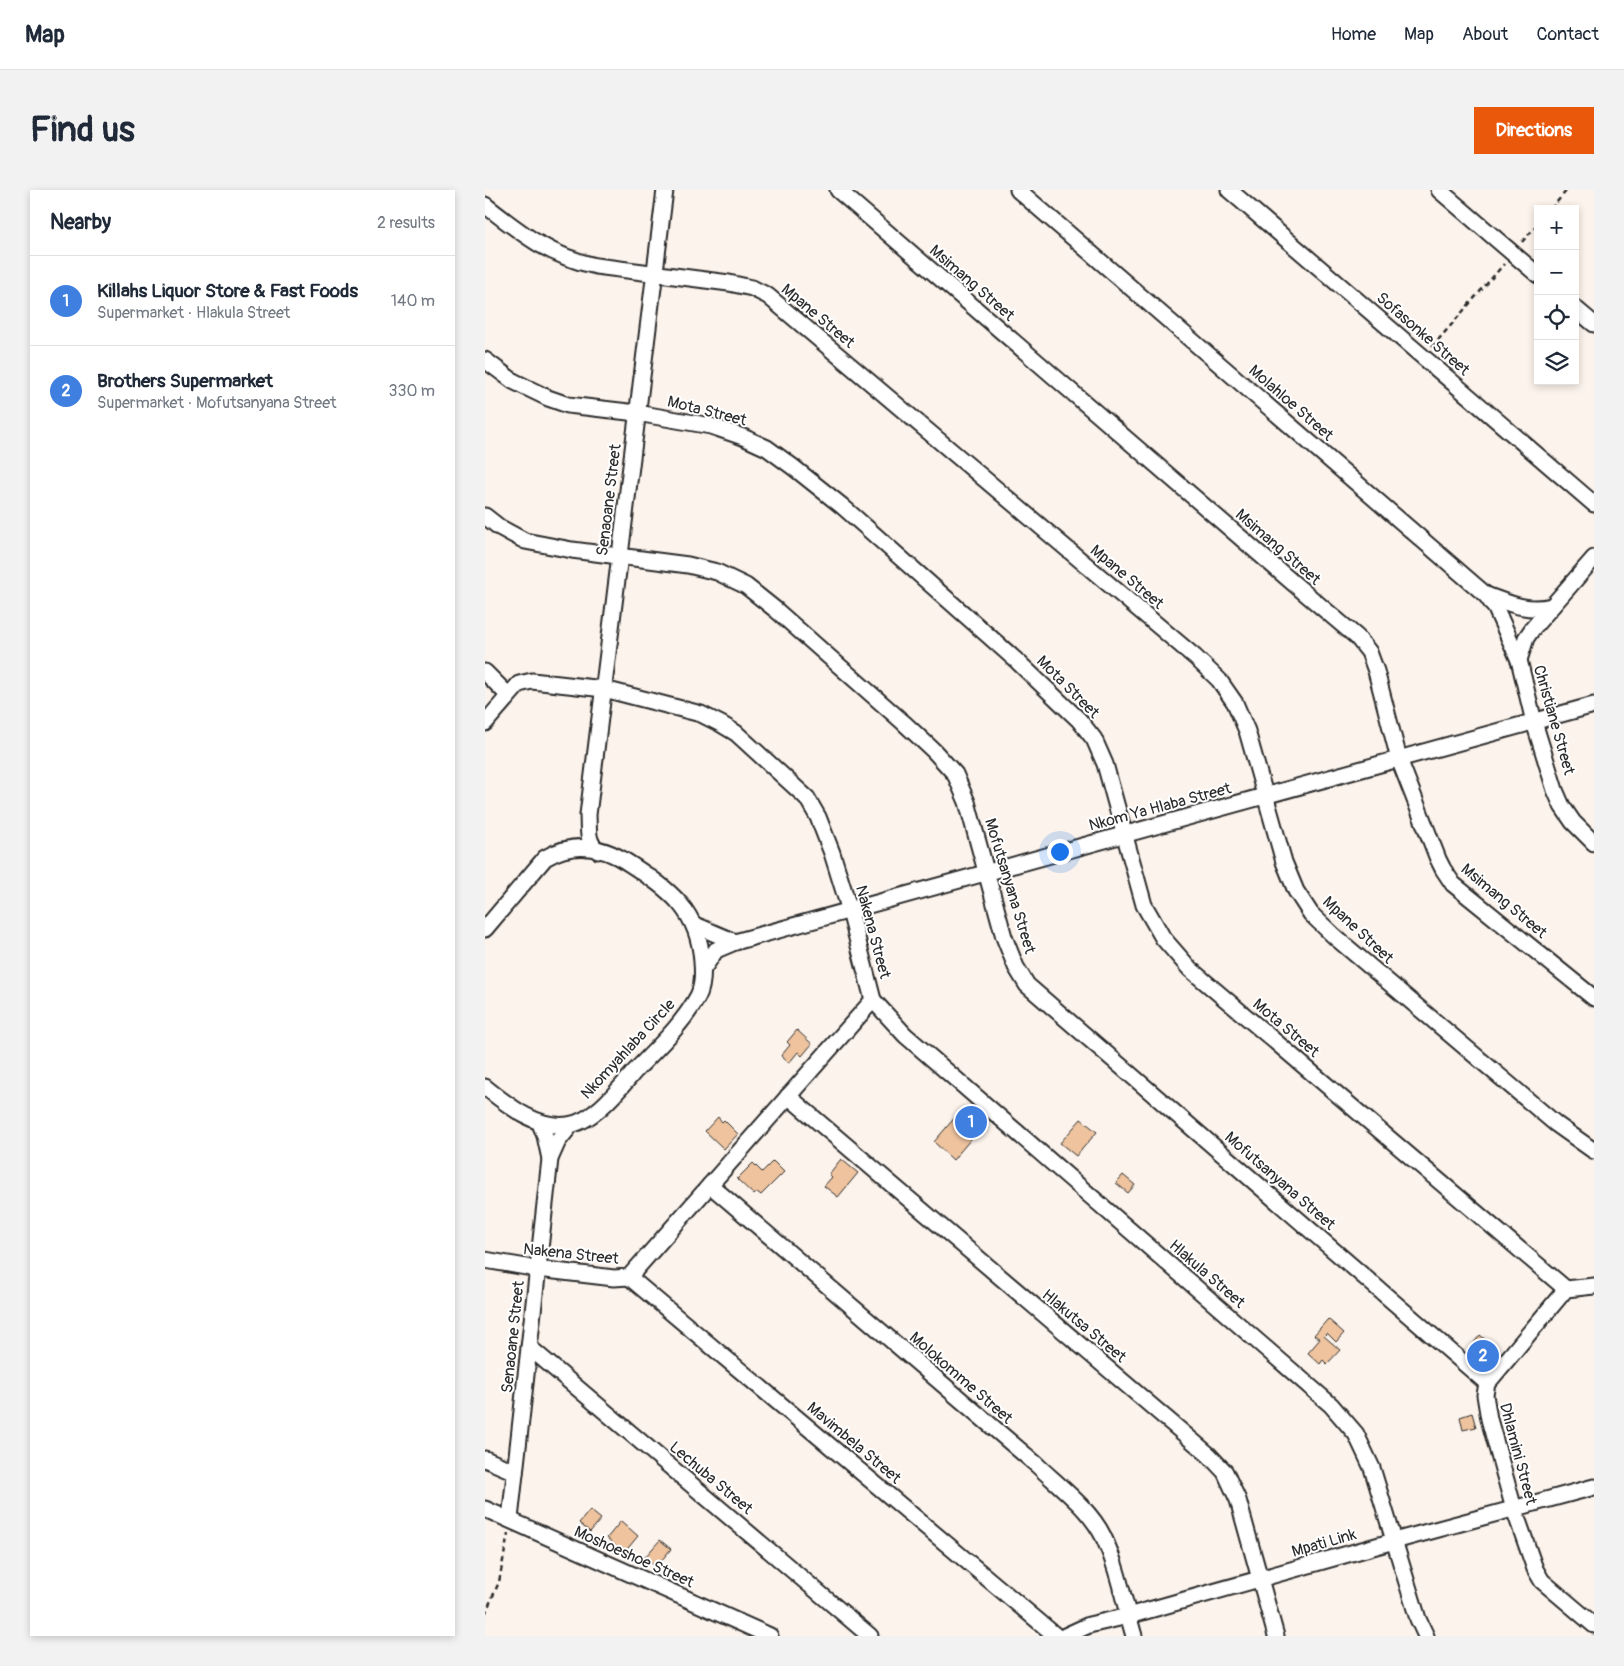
<!DOCTYPE html>
<html lang="en">
<head>
<meta charset="utf-8">
<style>
	body { margin:0; font-family:Pangolin,sans-serif; background:#f2f2f3; color:#1f2937 }
	.controls { position:absolute; right:15px; top:15px; display:grid; overflow:hidden; border-radius:0px; box-shadow:0 2px 8px #0003 }
	.controls button { width:45px; height:45px; display:grid; place-items:center; padding:0; border:0; border-bottom:1px solid #e0e1e3; background:#fff; color:#1f2937; font:25px sans-serif }
	.you { position:absolute; left:574px; top:661px; width:18px; height:18px; margin:-12px; border:4px solid #fff; border-radius:50%; background:#1a73e8; box-shadow:0 0 0 8px #1a73e833 }
	.badge { display:grid; place-items:center; width:32px; height:32px; border-radius:50%; background:#ea580c; color:#fff; font-size:16px; font-weight:700 }
	.pin { position:absolute; translate:-50% -50%; border:2px solid #fff; box-shadow:0 1px 5px #0006 }
	.list { margin:0; padding:0; list-style:none }
	h2 { display:flex; justify-content:space-between; align-items:center; height:65px; margin:0; padding:0 20px; font-size:21px }
	h2 small { font-size:16px; font-weight:400; color:#747a83 }
	.list li { display:grid; grid-template-columns:32px 1fr auto; gap:15px; align-items:center; box-sizing:border-box; height:90px; padding:0 20px; border-top:1px solid #e0e1e3 }
	.list b { display:block; font-size:19px; white-space:nowrap }
	.list p { margin:0; font-size:16px; white-space:nowrap; color:#747a83 }
	.list em { font-size:16px; font-style:normal; color:#747a83 }
	.icon { flex:none; width:28px; height:28px; fill:none; stroke:currentColor; stroke-width:2; stroke-linecap:round; stroke-linejoin:round }
	.map { position:relative; flex:none; width:1109px; height:1446px; overflow:hidden; border-radius:0px }
	header { display:flex; align-items:center; gap:30px; box-sizing:border-box; height:70px; padding:0 25px; background:#fff; border-bottom:1px solid #e0e1e3 }
	header strong { font-size:24px }
	nav { display:flex; gap:28px; margin-inline-start:auto; font-size:18px }
	.intro { display:flex; align-items:center; justify-content:space-between; box-sizing:border-box; height:120px; padding:0 30px }
	h1 { margin:0; font-size:35px }
	.button { padding:12px 22px; border-radius:0px; background:#ea580c; color:#fff; font-size:18px; font-weight:700 }
	main { display:flex; gap:30px; padding:0 30px }
	aside { flex:1; background:#fff; border-radius:0px; box-shadow:0 2px 8px #0003 }
	.map>svg:first-child { display:block }
	.building { fill:#eec39e; stroke:#2b2b2b }
	.lines { fill:none; stroke-linecap:round; stroke-linejoin:round }
	.minor-casing { stroke:#2b2b2b; stroke-width:19 }
	.path { stroke:#2b2b2b; stroke-width:2.5; stroke-dasharray:5 4; stroke-linecap:butt }
	.minor { stroke:#fff; stroke-width:15 }
	.labels { text-anchor:middle; dominant-baseline:central; stroke-width:4; stroke-linejoin:round; paint-order:stroke }
	.street-label { font-size:16px; fill:#2b2b2b; stroke:#fff }
</style>
</head>
<body>
<header>
<strong>Map</strong>
<nav><a>Home</a><a>Map</a><a>About</a><a>Contact</a></nav>
</header>
<div class="intro"><h1>Find us</h1><a class="button">Directions</a></div>
<main>
<aside>
<h2>Nearby<small>2 results</small></h2>
<ul class="list">
<li><span class="badge" style="background:#3f7fe0">1</span><div><b>Killahs Liquor Store &amp; Fast Foods</b><p>Supermarket · Hlakula Street</p></div><em>140 m</em></li>
<li><span class="badge" style="background:#3f7fe0">2</span><div><b>Brothers Supermarket</b><p>Supermarket · Mofutsanyana Street</p></div><em>330 m</em></li>
</ul>
</aside>
<div class="map">
<svg width="1109" height="1446" viewBox="0 0 1109 1446">
	<rect width="100%" height="100%" fill="#fcf3ec"/>
	<filter id="ink" filterUnits="userSpaceOnUse"><feTurbulence type="fractalNoise" baseFrequency=".02" numOctaves="2"/><feDisplacementMap in="SourceGraphic" scale="10" xChannelSelector="R" yChannelSelector="G"/><feConvolveMatrix kernelMatrix="1 2 1 2 8 2 1 2 1" color-interpolation-filters="sRGB"/></filter>
	<g filter="url(#ink)">
		<!-- building -->
		<g class="building">
			<path d="M312,840l15,14 -10,12 -4,-4 -9,11 -8,-7 9,-11 -3,-3z"/>
			<path d="M478,918l20,17 -30,35 -19,-18z"/>
			<path d="M233,927l4,5 2,-2 14,14 -14,15 -19,-18z"/>
			<path d="M596,929l16,13 -21,24 -16,-13z"/>
			<path d="M356,969l17,14 -20,24 -14,-11 8,-9 -3,-3z"/>
			<path d="M288,971l11,11 -23,23 -4,-3 -3,3 -17,-16 16,-16 9,9z"/>
			<path d="M638,985l12,10 -7,8 -12,-10z"/>
			<path d="M843,1129l16,14 -8,9 -9,-9 -3,3 16,14 -13,14 -4,-4 -3,4 -12,-11 12,-14 -6,-4z"/>
			<path d="M995,1145l19,16 -7,8 3,3 -6,8 -22,-18z"/>
			<path d="M987,1223l4,14 -13,3 -3,-13z"/>
			<path d="M105,1320l11,9 -11,13 -11,-9z"/>
			<path d="M136,1331l17,15 -14,17 -17,-15z"/>
			<path d="M175,1350l11,9 -15,18 -11,-10z"/>
		</g>
		<g class="lines">
			<defs>
				<g id="minor">
					<path d="M353,0l454,392 65,55 12,15 7,19 23,88 39,100 5,10 10,15 141,114"/>
					<path d="M533,0l468,405 10,14 23,51"/>
					<path d="M744,0l365,314"/>
					<path d="M954,0l99,85"/>
					<path d="M0,15c37,29 64,51 111,61l133,17 23,5 16,8 427,361 24,23 16,23 12,28 37,131 12,29 15,23 24,23 221,187 38,27"/>
					<path d="M1090,118l19,16"/>
					<path d="M0,170l28,21 35,17 20,7 69,8 74,13 32,11 24,11 26,19 49,39 176,156 61,58 15,19 11,25 39,141 19,33 27,31 376,320"/>
					<path d="M0,326l14,11 26,14 47,9 116,15 29,7 29,14 30,24 128,113 30,28 21,23 12,28 37,135 12,30 11,18 460,398"/>
					<path d="M1109,368l-61,70 -7,10 -7,22 15,62 21,68 7,16 11,16 21,21"/>
					<path d="M1001,405c25,9 40,17 66,11"/>
					<path d="M0,482l23,23"/>
					<path d="M0,533l34,-39 13,-3 72,8 97,25 20,10 15,9 71,65 11,19 14,36 18,58 23,89 32,35 426,370 25,29 16,34 46,151 8,17"/>
					<path d="M113,661c-12,-10 -9,-21 -10,-36l77,-625"/>
					<path d="M210,735l40,17"/>
					<path d="M0,739l60,-71c29,-17 58,-12 85,6 40,26 69,47 72,98 1,11 1,24 -4,34 -15,28 -41,52 -63,75 -16,18 -41,51 -67,54 -32,4 -59,-19 -83,-38"/>
					<path d="M218,779l13,-19 19,-8 859,-237"/>
					<path d="M303,906l421,359 16,17 13,28 38,136"/>
					<path d="M55,933l5,13 5,23"/>
					<path d="M225,995l327,280c23,22 52,43 66,71 15,31 21,67 31,100"/>
					<path d="M0,1070l53,9 76,9 15,-1 244,-277"/>
					<path d="M144,1087l427,359"/>
					<path d="M1109,1096l-28,3 -75,90 -4,4 -2,12 4,24 25,90 21,60 7,12 52,44"/>
					<path d="M44,1157l341,289"/>
					<path d="M0,1269l30,13"/>
					<path d="M0,1319l285,127"/>
					<path d="M25,1329l40,-360 8,-18 13,-16"/>
					<path d="M580,1446l24,-11 39,-9 266,-75 200,-54"/>
				</g>
			</defs>
			<!-- minor casing -->
			<use href="#minor" class="minor-casing"/>
			<!-- path -->
			<g class="path">
				<path d="M1066,19l16,-19"/>
				<path d="M1037,52l16,-18"/>
				<path d="M947,157l72,-83"/>
				<path d="M0,1424l14,-32 9,-48"/>
			</g>
			<!-- minor -->
			<use href="#minor" class="minor"/>
		</g>
	</g>
	<g class="labels">
		<!-- street labels -->
		<g class="street-label">
			<text transform="translate(487 93) rotate(41)">Msimang Street</text>
			<text transform="translate(333 126) rotate(40)">Mpane Street</text>
			<text transform="translate(938 144) rotate(41)">Sofasonke Street</text>
			<text transform="translate(806 213) rotate(41)">Molahloe Street</text>
			<text transform="translate(222 221) rotate(14)">Mota Street</text>
			<text transform="translate(124 310) rotate(-83)">Senaoane Street</text>
			<text transform="translate(793 357) rotate(41)">Msimang Street</text>
			<text transform="translate(642 387) rotate(40)">Mpane Street</text>
			<text transform="translate(583 497) rotate(45)">Mota Street</text>
			<text transform="translate(1069 530) rotate(74)">Christiane Street</text>
			<text transform="translate(675 617) rotate(-15)">Nkom Ya Hlaba Street</text>
			<text transform="translate(525 696) rotate(73)">Mofutsanyana Street</text>
			<text transform="translate(1019 711) rotate(40)">Msimang Street</text>
			<text transform="translate(873 740) rotate(43)">Mpane Street</text>
			<text transform="translate(388 742) rotate(75)">Nakena Street</text>
			<text transform="translate(801 838) rotate(40)">Mota Street</text>
			<text transform="translate(143 859) rotate(-47)">Nkomyahlaba Circle</text>
			<text transform="translate(795 991) rotate(41)">Mofutsanyana Street</text>
			<text transform="translate(86 1064) rotate(6)">Nakena Street</text>
			<text transform="translate(722 1084) rotate(41)">Hlakula Street</text>
			<text transform="translate(599 1136) rotate(40)">Hlakutsa Street</text>
			<text transform="translate(28 1147) rotate(-84)">Senaoane Street</text>
			<text transform="translate(476 1188) rotate(41)">Molokomme Street</text>
			<text transform="translate(369 1253) rotate(40)">Mavimbela Street</text>
			<text transform="translate(1033 1264) rotate(75)">Dhlamini Street</text>
			<text transform="translate(226 1288) rotate(40)">Lechuba Street</text>
			<text transform="translate(839 1353) rotate(-16)">Mpati Link</text>
			<text transform="translate(149 1367) rotate(24)">Moshoeshoe Street</text>
		</g>
	</g>
</svg>
<div class="controls">
<button>+</button>
<button>−</button>
<button><svg class="icon" aria-label="locate" viewBox="0 0 24 24"><circle cx="12" cy="12" r="6"/><path d="M12 2v4M12 18v4M2 12h4M18 12h4"/></svg></button>
<button><svg class="icon" aria-label="layers" viewBox="0 0 24 24"><path d="M12 4l9 5-9 5-9-5zM3 14l9 5 9-5"/></svg></button>
</div>
<div class="you"></div>
<div class="pin badge" style="left:486px;top:932px;background:#3f7fe0">1</div>
<div class="pin badge" style="left:998px;top:1166px;background:#3f7fe0">2</div>
</div>
</main>
</body>
</html>
